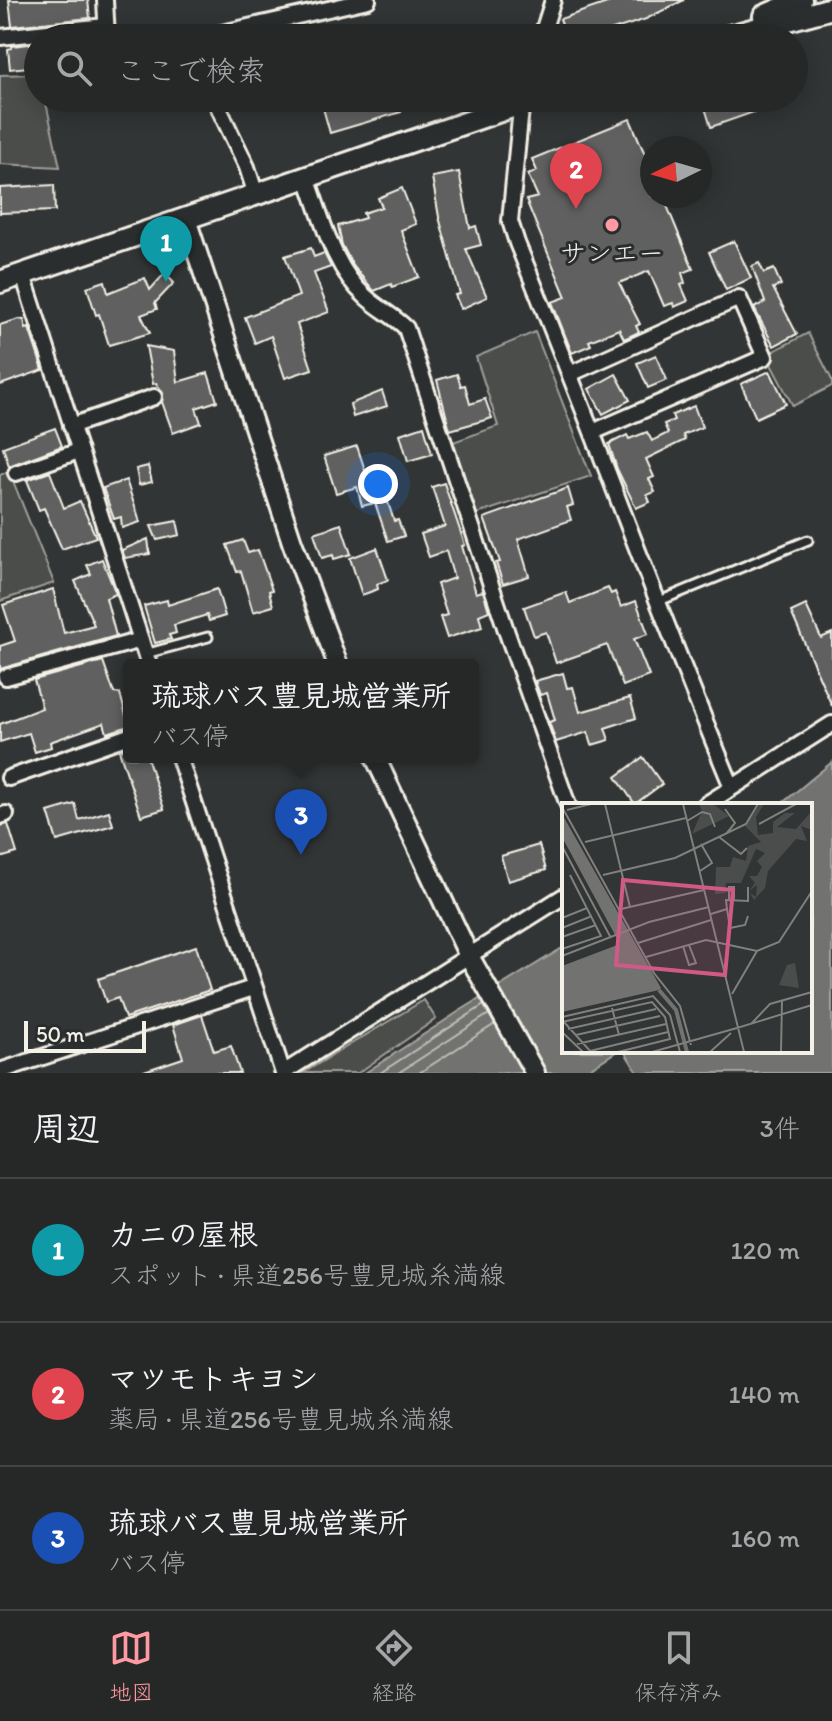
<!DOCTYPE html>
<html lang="ja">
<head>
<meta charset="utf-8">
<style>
	body { margin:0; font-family:Itim,"Klee One",sans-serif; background:#323434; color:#f1f3f6 }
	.compass { position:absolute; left:640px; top:136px; width:72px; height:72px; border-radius:50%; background:#262828; box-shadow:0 4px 20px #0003; rotate:265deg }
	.scale { position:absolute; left:24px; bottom:20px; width:122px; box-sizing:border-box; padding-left:8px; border:4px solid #f4f1e8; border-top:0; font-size:22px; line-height:28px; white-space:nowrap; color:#f4f1e8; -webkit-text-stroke:6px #2a2d2e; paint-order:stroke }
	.you { position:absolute; left:378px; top:484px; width:28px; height:28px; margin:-20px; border:6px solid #fff; border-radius:50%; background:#1a73e8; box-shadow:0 0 0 12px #1a73e833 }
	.badge { display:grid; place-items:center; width:52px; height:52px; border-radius:50%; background:#ff9aa2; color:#fff; font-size:26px; font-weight:700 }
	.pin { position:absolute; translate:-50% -66px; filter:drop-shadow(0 2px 4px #0008) }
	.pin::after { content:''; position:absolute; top:42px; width:28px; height:24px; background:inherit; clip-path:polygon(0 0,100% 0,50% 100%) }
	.popup { position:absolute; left:123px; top:659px; width:356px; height:104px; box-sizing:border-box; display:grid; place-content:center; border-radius:8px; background:#262828; filter:drop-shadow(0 2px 6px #0005); font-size:26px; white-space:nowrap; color:#a4a6a8 }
	.popup b { font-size:30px; color:#f1f3f6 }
	.popup::after { content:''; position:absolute; left:50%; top:100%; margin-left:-16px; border:16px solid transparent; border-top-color:#262828 }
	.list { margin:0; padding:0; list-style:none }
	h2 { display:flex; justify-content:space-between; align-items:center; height:104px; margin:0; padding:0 32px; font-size:34px }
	h2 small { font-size:26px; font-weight:400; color:#a4a6a8 }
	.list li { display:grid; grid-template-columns:52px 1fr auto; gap:24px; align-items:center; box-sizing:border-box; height:144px; padding:0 32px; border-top:2px solid #424445 }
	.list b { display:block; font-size:30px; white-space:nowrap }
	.list p { margin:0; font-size:26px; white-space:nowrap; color:#a4a6a8 }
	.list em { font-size:26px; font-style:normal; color:#a4a6a8 }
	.icon { flex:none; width:44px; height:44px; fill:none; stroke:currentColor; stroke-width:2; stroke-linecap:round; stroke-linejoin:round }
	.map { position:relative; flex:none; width:832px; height:1073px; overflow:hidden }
	.search { position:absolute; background:#262828; box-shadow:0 4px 20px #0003; left:24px; right:24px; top:24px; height:88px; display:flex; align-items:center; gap:20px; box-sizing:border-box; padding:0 28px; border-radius:44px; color:#a4a6a8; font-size:30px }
	.sheet { height:536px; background:#262828 }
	nav { display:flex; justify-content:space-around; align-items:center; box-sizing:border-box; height:112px; border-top:2px solid #424445; background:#262828; font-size:22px; color:#a4a6a8 }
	nav a { display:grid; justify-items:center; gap:4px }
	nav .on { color:#ff9aa2 }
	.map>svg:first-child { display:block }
	.green { fill:#4b4d4c; stroke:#a09f9a; stroke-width:2 }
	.water { fill:#727370; stroke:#a6a5a0; stroke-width:2 }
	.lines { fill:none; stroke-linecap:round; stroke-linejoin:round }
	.shore { stroke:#c0bfb8; stroke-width:2 }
	.building { fill:#5f605f; stroke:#f4f1e8; stroke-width:2 }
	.service-casing { stroke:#f4f1e8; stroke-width:13 }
	.minor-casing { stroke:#f4f1e8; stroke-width:20 }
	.tertiary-casing { stroke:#f4f1e8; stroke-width:24 }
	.secondary-casing { stroke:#f4f1e8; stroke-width:26 }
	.service { stroke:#2a2d2e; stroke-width:7 }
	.minor { stroke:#2a2d2e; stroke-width:14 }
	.tertiary { stroke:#2a2d2e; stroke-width:18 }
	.secondary { stroke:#2a2d2e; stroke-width:20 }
	.poi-dot { fill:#ff9aa2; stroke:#2a2d2e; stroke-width:3 }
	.labels { text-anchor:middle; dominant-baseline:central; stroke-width:6; stroke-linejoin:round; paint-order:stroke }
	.poi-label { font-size:26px; fill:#f4f1e8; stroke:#2a2d2e }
	.inset-river { fill:none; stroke:#727370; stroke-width:4 }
	.inset-road { fill:none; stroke:#80807d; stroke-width:2 }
	.view { fill:#d15985; fill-opacity:0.15; stroke:#d15985; stroke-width:4 }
	.inset-edge { fill:none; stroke:#f4f1e8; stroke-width:4 }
</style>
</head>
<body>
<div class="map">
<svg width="832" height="1073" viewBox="0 0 832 1073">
	<rect width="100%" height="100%" fill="#323535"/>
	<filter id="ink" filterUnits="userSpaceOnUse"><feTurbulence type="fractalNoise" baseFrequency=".0125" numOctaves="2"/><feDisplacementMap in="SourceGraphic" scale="16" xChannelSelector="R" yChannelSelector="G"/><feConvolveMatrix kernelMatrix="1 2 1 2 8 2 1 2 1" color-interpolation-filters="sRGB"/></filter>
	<g filter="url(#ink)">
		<!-- green -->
		<g class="green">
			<path d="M38,74v24h7l15,69 -60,-3v-89z"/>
			<path d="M535,332l56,144 -114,38 -24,-72 45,-16 -22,-69z"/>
			<path d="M808,333l24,47v6l-39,20 -27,-51z"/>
			<path d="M9,471l45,112 -54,18v-126z"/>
			<path d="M424,1000l12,19 -78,54h-55z"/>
		</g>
		<!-- water -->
		<g class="water">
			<path d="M832,762v311h-194l-14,-22h186v-246h-30z"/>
			<path d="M564,947v104h53l-34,22h-218l93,-61z"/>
		</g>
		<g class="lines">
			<!-- shore -->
			<g class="shore">
				<path d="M380,1073l104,-68"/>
				<path d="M398,1073l91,-59"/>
				<path d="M419,1073l76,-49"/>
			</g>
		</g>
		<!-- building -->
		<g class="building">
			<path d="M9,0h79l2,18 -78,8z"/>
			<path d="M616,0h68l-38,19 -58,19h-21l-7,-19z"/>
			<path d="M38,43v23l-28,3 -2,-20 4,-1v-2z"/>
			<path d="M331,98h66l4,14 -71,21 -9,-32z"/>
			<path d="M702,98h86v2l-77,27z"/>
			<path d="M630,119l22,52v25h11l30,73 -11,4 3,10 -4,2 7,16 -14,6 -1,-4 -9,3 -15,-35 -30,12 21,41 -4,2 3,6 -15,7 -5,-10 -30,12 2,4 -19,8 -20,-51 14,-5 -40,-97 12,-3 -10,-22 9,-4 -5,-12z"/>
			<path d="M459,172l11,56 6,-2 5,19 -15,4 21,48 -26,12 -6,-14 5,-1 -21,-77 -7,-40z"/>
			<path d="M54,185l1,26 -55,2v-25z"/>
			<path d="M402,188l14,36 -15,6 18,47 -27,10 -1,-3 -17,7 -21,-25 -11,-21 -4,-19 27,-8 -2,-5 19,-6 -4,-9z"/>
			<path d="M734,241l17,37 -25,12 -17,-38z"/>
			<path d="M311,248l3,9 10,-4 7,14 -17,6 15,39 -32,12 15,45 -27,9 -14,-42 -16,7 -10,-26 54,-21 -14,-40z"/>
			<path d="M759,263l5,10 10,-4 7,16 -8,3 24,46 -23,12 -20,-38 11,-6 -13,-36z"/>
			<path d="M165,273l9,10 -19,20 2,6 -16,6 9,18 -41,12 -10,-31 -3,1 -9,-28 18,-6 3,12 37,-15 5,12z"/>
			<path d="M19,319l5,1 2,9 3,-1 14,42 -43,15v-60z"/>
			<path d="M146,346l28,5 4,31 30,-9 9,28 -21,7 5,15 -28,10 -11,-31 1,-9 -7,-10 -3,1z"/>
			<path d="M656,355l11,25 -19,8 -11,-25z"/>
			<path d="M770,371l16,33 -30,14 -15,-34z"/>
			<path d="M457,374l4,12 4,-1 5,19 15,-5 7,19 -42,12 -13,-50z"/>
			<path d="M616,374l14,26 -27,14 -14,-25z"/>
			<path d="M382,391l5,15 -34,11 -3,-13z"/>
			<path d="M694,406l8,21 -19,8 2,5 -39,19 8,18 -5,2 6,13 -8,3 3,7 -14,6 -19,-39 -8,-25 18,-9 2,4 18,-7 5,9 16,-8 -4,-9 10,-4 -2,-5z"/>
			<path d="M424,426l8,28 -24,7 -8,-27z"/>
			<path d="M55,428l7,18 -53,20 -6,-19z"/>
			<path d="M357,446l16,48 11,-4 10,31 4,-1 6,16 -16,5 -13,-38 -13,3 -5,-19 -21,6 -12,-37z"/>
			<path d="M148,466l4,16 -13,3 -3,-16z"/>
			<path d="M50,472l14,36 16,-7 16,36 -34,12 -18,-41 -5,2 -12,-30z"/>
			<path d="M126,480l14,42 -18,6 -1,-11 -7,2 -11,-31z"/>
			<path d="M444,483l21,62 -3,1 14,47 7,-2 6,20 -10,4 3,12 -35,11 -7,-21 7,-2 -10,-31 17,-6 -8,-27 -17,6 -8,-23 24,-8 -13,-39z"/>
			<path d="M568,488l5,17 -6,2 4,13 -53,19 11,37 -26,8 -7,-21 4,-1 -16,-44z"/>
			<path d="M177,521l3,14 -23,5 -6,-14z"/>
			<path d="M341,524l10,30 -17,5 -1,-4 -11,3 -8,-25z"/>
			<path d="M148,539l2,15 -25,4 -3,-8z"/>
			<path d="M243,540l5,13 10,-3 14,40 -3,1 4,15 -20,6 -12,-41 -4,1 -10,-27z"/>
			<path d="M377,548l11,32 -11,4 1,5 -16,6 -12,-37z"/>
			<path d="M102,559l14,35 -10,4 10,38 -116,33v-23l15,-5 -12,-36 50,-16 11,44 30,-8 -19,-44 16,-7 -4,-9z"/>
			<path d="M608,588l3,6 4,-2 6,15 15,-6 12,33 -14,5 15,37 -26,10 -16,-41 -51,18 -10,-31 -12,4 -10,-29 42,-15 4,11z"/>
			<path d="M217,589l8,27 -16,5 -2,-6 -33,10 2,8 -7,2 2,4 -16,4 -11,-37 23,-6 1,5z"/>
			<path d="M806,605l15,33 11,-5v73l-41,-94z"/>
			<path d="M103,661l11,32 6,1 9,32 -22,7 -3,-10 -54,19 1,5 -16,5 -6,-19 -29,9v-18l42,-16 -8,-28z"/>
			<path d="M563,673l4,15 6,-1 7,25 50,-14 6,20 -31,10 4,12 -17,5 -4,-13 -32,10 -7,-20 6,-2 -8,-27 -7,2 -5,-14z"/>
			<path d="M129,747v10h18l17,52 -23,7 -22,-66z"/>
			<path d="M643,757l19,27 -27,20 -19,-27z"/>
			<path d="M75,804l4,16 30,-9 4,14 -56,16 -9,-29z"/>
			<path d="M8,824l9,29 -17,5v-32z"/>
			<path d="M539,845l7,25 -38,11 -7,-25z"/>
			<path d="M196,946l14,44 -85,28 -7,-20 -12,4 -8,-23z"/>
			<path d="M202,1015l12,36 17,-5 9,27h-96v-2l39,-13 -10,-33z"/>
		</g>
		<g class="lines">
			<defs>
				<g id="service">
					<path d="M657,602l151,-62"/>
					<path d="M145,654l63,-17"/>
				</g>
				<g id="minor">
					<path d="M105,0l2,38"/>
					<path d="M0,37l106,-11"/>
					<path d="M200,38l168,-38"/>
					<path d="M541,38l12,-38"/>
					<path d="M214,98l33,69 9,28"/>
					<path d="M522,98l-12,123 7,22c74,180 140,364 215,544"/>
					<path d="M307,178c15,40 26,90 59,119 13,12 28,19 40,31l101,305 61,172"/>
					<path d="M23,275l126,390"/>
					<path d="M570,374l169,-76 26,59 -172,75"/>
					<path d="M71,426l83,-29"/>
					<path d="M16,473l63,-22"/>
					<path d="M6,677l135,-37"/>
					<path d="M179,757l104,316"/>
					<path d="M9,778l120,-42"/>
					<path d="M705,805l127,-81"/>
					<path d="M0,816l6,-2"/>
					<path d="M0,1071l253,-83"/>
					<path d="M283,1073l281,-177"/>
				</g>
				<g id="tertiary">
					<path d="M186,219l106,323 46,123"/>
					<path d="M375,757l94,199 66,117"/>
				</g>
				<g id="secondary">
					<path d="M764,16l37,-16"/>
					<path d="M722,38l110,-30"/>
					<path d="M0,282l538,-184"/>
				</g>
			</defs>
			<!-- service casing -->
			<use href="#service" class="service-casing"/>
			<!-- minor casing -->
			<use href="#minor" class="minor-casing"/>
			<!-- tertiary casing -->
			<use href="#tertiary" class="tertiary-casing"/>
			<!-- secondary casing -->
			<use href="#secondary" class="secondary-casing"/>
			<!-- service -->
			<use href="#service" class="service"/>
			<!-- minor -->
			<use href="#minor" class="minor"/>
			<!-- tertiary -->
			<use href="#tertiary" class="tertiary"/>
			<!-- secondary -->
			<use href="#secondary" class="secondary"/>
		</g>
	</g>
	<!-- markers -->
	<circle class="poi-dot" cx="612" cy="225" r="8"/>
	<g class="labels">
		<!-- poi labels -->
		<g class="poi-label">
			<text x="612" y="253">サンエー</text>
		</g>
	</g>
	<!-- overview -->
	<g transform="translate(562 803)">
		<rect width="250" height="250" fill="#323535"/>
		<path d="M137,1h14l16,12 -37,18 10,-23zM198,1h4l-8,13 2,18 15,-2v-11l12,-9h10l-18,14 19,2 15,-17 1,18 -11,-4 6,15 -11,-2 -28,32 -3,17 -11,12 -4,-7 6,4 1,-12 -8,6 6,-8 -6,-7h8l5,-9 -5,-6 8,-8 -9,-4 -15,34h-15l-1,10 -10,1 1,-27h14l3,-10 13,4 2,-15 13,-4 -16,-16zM233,160l4,25 -20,-3 8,-20z" fill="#4b4d4c"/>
		<path d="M0,11l99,174 -2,2 -97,22v-46l58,-22 -58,-107z" fill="#727370"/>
		<path class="inset-river" d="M97,187l17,20 11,42"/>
		<path class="inset-road" d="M43,1l25,103M121,1l61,248M0,4l92,166 26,33 11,39M163,6l10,14 -9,11M5,7l24,-6M125,18l15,-9 8,2 5,13M197,21l37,-20M157,34l22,17 6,-6M23,39l101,-24M0,43l49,92M138,68l12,-8 -11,-19M41,72l72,-17 71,-34 12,-20M167,97v-13h5v13M59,106l83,-19M165,106l3,19 15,-3 3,-9M149,111l16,-5 -1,-9 22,1v-14M0,115l25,-10M0,125l30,-12M0,134l34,-12M76,140l73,-23M121,143l6,19 7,-2 -7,-18M0,146l39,-13 -31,-61M0,153l87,-34 60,-15M84,154l60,-17 51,11 22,-9 33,-51M170,191l25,-43M50,205l7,27M0,214l91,-21 17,19 10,37M0,219l90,-20 13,15 5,22 -52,13M2,219l27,30M189,221l19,-20 42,-12M175,225l75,-23M6,226l88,-20M0,229l21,20M14,232l84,-19M15,241l89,-20M28,248l78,-19M90,249l85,-24M148,249l21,-19M219,249l1,-51"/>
		<path class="view" d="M61,77l110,10 -8,85 -109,-10z"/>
		<rect width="250" height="250" class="inset-edge"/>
	</g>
</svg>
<svg class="compass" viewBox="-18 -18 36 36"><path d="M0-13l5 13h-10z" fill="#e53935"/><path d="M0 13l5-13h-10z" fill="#a4a6a8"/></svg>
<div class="scale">50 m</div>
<div class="you"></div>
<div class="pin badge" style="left:166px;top:282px;background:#0f9aa8">1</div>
<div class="pin badge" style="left:576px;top:209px;background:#e0444e">2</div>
<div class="pin badge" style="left:301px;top:855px;background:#1a4fb4">3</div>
<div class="popup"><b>琉球バス豊見城営業所</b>バス停</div>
<div class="search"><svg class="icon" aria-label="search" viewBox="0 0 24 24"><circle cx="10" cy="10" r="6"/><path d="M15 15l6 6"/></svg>ここで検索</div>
</div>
<section class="sheet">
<h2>周辺<small>3件</small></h2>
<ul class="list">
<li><span class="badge" style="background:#0f9aa8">1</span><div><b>カニの屋根</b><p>スポット · 県道256号豊見城糸満線</p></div><em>120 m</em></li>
<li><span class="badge" style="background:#e0444e">2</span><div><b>マツモトキヨシ</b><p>薬局 · 県道256号豊見城糸満線</p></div><em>140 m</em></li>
<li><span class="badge" style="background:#1a4fb4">3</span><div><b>琉球バス豊見城営業所</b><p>バス停</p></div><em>160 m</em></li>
</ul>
</section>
<nav>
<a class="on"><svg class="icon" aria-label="map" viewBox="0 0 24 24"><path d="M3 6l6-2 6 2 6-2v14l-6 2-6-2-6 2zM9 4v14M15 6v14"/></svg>地図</a>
<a><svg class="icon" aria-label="directions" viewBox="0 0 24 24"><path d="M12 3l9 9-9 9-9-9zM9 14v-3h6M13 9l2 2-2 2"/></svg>経路</a>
<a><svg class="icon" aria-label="saved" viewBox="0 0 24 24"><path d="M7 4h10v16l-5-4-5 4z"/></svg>保存済み</a>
</nav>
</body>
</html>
